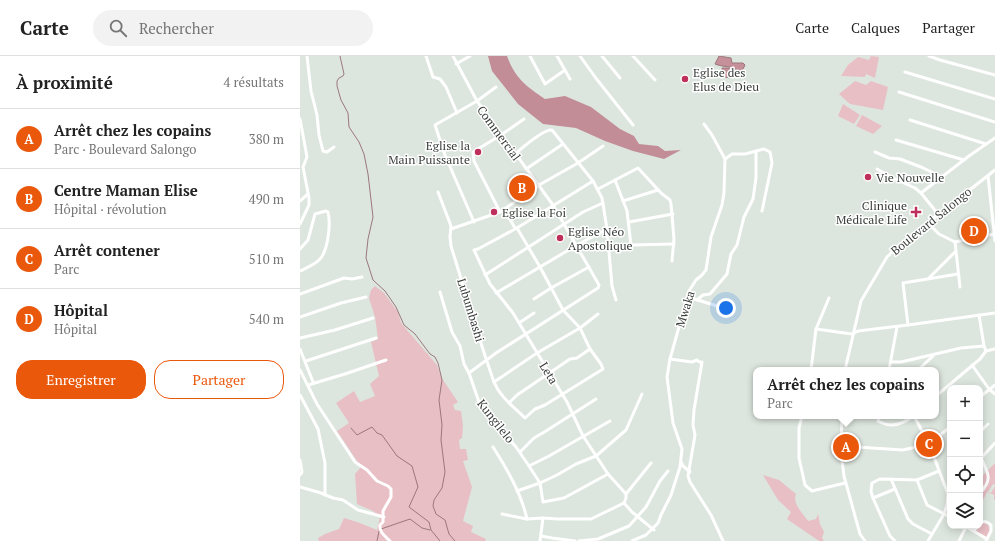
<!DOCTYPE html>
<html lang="fr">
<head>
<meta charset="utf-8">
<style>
	body { margin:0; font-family:"PT Serif",serif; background:#f2f2f2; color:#222 }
	.controls { position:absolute; right:12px; bottom:12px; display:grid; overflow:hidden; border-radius:8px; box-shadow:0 2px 10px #0003 }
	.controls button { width:36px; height:36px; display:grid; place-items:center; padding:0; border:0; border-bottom:1px solid #e0e0e0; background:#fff; color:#222; font:20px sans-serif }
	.you { position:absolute; left:426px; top:252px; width:14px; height:14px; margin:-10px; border:3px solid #fff; border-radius:50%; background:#1a73e8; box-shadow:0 0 0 6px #1a73e833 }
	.badge { display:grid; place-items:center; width:26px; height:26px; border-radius:50%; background:#ea580c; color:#fff; font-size:13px; font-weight:700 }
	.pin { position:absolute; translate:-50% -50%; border:2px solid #fff; box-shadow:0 1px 4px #0006 }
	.popup { position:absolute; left:453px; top:311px; width:186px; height:52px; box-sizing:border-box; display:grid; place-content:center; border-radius:8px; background:#fff; filter:drop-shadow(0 1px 3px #0005); font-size:13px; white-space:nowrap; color:#767676 }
	.popup b { font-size:15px; color:#222 }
	.popup::after { content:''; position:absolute; left:50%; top:100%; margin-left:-8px; border:8px solid transparent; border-top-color:#fff }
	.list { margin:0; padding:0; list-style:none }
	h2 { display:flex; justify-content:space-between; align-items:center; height:52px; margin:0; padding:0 16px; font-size:17px }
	h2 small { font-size:13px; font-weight:400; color:#767676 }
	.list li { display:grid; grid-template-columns:26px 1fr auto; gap:12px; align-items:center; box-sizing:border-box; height:60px; padding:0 16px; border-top:1px solid #e0e0e0 }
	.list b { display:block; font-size:15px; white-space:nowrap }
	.list p { margin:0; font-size:13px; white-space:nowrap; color:#767676 }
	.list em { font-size:13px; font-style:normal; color:#767676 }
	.actions { display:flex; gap:8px; padding:12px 16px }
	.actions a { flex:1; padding:9px 0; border:1px solid #ea580c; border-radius:16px; text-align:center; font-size:14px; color:#ea580c }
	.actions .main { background:#ea580c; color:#fff }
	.icon { flex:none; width:22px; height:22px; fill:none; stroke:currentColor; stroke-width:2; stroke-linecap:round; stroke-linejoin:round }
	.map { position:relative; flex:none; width:695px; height:485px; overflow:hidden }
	header { display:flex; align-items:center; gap:24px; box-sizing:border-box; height:56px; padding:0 20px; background:#fff; border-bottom:1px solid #e0e0e0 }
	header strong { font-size:19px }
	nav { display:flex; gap:22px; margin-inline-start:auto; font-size:14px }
	.search { width:280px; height:36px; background:#f2f2f2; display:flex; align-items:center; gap:10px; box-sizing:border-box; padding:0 14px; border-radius:22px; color:#767676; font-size:15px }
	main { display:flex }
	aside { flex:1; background:#fff }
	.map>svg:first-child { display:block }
	.green { fill:#e8bfc5 }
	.forest { fill:#c28d96 }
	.water { fill:#c59099; stroke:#9b777c }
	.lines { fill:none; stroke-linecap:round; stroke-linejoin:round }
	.stream { stroke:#9b777c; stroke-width:1 }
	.minor { stroke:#fff; stroke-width:3 }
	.poi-dot { fill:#be305b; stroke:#fff; stroke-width:1.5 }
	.labels { text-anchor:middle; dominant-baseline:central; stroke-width:3; stroke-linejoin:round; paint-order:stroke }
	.poi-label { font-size:12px; fill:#393d3a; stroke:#fff; text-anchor:start }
	.street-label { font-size:12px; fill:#393d3a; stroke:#fff }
</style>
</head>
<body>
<header>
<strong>Carte</strong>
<div class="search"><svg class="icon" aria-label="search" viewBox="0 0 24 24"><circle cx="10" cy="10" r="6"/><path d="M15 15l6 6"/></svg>Rechercher</div>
<nav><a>Carte</a><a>Calques</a><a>Partager</a></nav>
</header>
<main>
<aside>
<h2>À proximité<small>4 résultats</small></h2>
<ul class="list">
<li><span class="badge">A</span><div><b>Arrêt chez les copains</b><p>Parc · Boulevard Salongo</p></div><em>380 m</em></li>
<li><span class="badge">B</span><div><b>Centre Maman Elise</b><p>Hôpital · révolution</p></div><em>490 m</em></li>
<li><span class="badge">C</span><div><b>Arrêt contener</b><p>Parc</p></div><em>510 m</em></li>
<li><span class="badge">D</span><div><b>Hôpital</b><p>Hôpital</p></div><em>540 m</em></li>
</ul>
<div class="actions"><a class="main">Enregistrer</a><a>Partager</a></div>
</aside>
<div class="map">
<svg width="695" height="485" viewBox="0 0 695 485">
	<rect width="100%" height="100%" fill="#dde6de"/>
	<!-- green -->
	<g class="green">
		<path d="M571,0l8,1 -4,21 -9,-4 -1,3 -24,-1 7,-11 10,-8 11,3z"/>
		<path d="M555,25l11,4 5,-4 17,6 -5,23 -33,-6 -11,-10z"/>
		<path d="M543,48l17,11 -6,9 -16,-8z"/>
		<path d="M562,59l20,11 -9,8 -17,-8z"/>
		<path d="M75,230l9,7 14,19 3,11 36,42 4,12 17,25 -5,3 2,5 6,1 2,15 -1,12 -3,2 1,9h6l2,11 -5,1 9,26 -9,34 10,5 -2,6 15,7 -1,2h-166l-1,-3 7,-4 14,-5 5,-11 16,5 17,7 3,-13 -7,-6 -16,-7 -2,-30 6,-7 -24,-36 12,-8 -13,-20 18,-12 6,11 15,-6 -5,-12 9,-8 -8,-34 7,-3 -3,-22 -6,-19 2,-8z"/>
		<path d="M695,407v22l-2,-1 -5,8 3,1 4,-7v14h-1v-5l-7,-3 -4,8h-3v-5l5,-5 -2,-6 -3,-2v-4z"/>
		<path d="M463,419l16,5 17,14c-4,10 7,19 12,27l8,-2 2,-5 2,10 4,8 -2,6 2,3h-5l-32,-22 4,-7 -13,-12z"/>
		<path d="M683,467l4,1c4,5 3,7 0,13l-11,-6 4,-6z"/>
	</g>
	<!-- forest -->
	<path class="forest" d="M188,0h19c8,22 19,30 38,43l20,-3 26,11 29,22 14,7 5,8 19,2 7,5 16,-1 -17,9 -31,-8 -28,-10 -29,-13 -33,-4 -25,-20 -26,-33z"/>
	<!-- water -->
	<g class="water">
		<path d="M419,0l12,2 1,5h11l2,2 -3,6c-5,0 -9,-4 -13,-4 -6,-1 -9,-1 -14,-3z"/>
		<path d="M422,12h7l6,3 -2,6 -3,1 -5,-1 -3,-4z"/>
	</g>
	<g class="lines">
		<!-- stream -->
		<g class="stream">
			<path d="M40,0l4,18 -1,2 -4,2 -2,3v5l4,14 7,13 1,14 10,15 5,12 4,20 5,43 -5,22 -2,19 7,22 12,11 11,16 8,18 11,9 15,20 5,3 3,6 4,17 -3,20 3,25 -1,15 4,32 -3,16 -8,12 -1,6 3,8 9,6 4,14 6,7"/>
			<path d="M51,372l6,7 15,-8 5,6 5,2 15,21 15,10 6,21 -9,20 20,15 2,8 9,11"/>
			<path d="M77,485l2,-10 2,-2 29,-10 12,9 8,2"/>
		</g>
		<!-- minor -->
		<g class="minor">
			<path d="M7,0l4,35 6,24 2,20 4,16 4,1 7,-5"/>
			<path d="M126,0l7,21 7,2 6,8 11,26"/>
			<path d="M153,0l24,45 76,104 46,80 -1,3 -102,65 -27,20"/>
			<path d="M230,0l15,28 20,-14"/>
			<path d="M257,0l13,23"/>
			<path d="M280,0l15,21 38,48"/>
			<path d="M302,0l18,22"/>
			<path d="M333,0l22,24"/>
			<path d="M629,0l11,4 55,15"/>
			<path d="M156,8l14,-8"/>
			<path d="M605,16l90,27"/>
			<path d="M599,36l96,30"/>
			<path d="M0,63l7,38 -4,10 6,31v7l-9,19"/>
			<path d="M610,64l76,24"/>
			<path d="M596,84l68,20"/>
			<path d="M575,96l14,6 11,1 21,8 21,10"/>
			<path d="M215,98c7,-6 28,-25 37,-24l41,51 9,17 5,31 5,57 4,14"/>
			<path d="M425,103l7,-5h13l19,-5 6,3 2,11 -10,48"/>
			<path d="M226,113l37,-25"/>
			<path d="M577,113l18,10 20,9 6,5"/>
			<path d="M688,120l7,65"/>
			<path d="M315,124l12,31 4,34 43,-1"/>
			<path d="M293,125l-76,47 -39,21 -4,1 16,34 23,29 54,89 16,34 25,38 18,20"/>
			<path d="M298,133l40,-21 23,25 9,7 1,4 3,35 -2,22"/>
			<path d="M138,136l13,34 -1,11 1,9c14,45 27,91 43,136 6,15 20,25 31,36l10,-9 10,-4 58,-36 -2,-5 -11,-15 -10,-21 -17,-18 -23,-43 -23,-39h-2l-11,-19"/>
			<path d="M0,145l8,-7"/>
			<path d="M323,145l35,-11"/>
			<path d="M200,156l-26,-51 -1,-9 28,-17 23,-16"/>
			<path d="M638,158l-17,-21 48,-37 26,-18"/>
			<path d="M174,166l-29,-67 -10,-30 42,-24 19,-14"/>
			<path d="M329,166l44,-8"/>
			<path d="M628,167l11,11 16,8"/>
			<path d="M151,173l49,-17 39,-27 39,-22 25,-17"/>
			<path d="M0,193l8,-9 7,-26 11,-3 2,1c3,12 0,40 -9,48 -5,5 -13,8 -19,11"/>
			<path d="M185,219l98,-63 20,-9"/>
			<path d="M629,222l26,-26"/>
			<path d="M660,231l-5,-45 39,-8"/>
			<path d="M140,236l12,40 8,14 4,18 5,9 11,32 36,42 13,19 11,17 3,19 21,-4 44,-24"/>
			<path d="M196,237l81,-48 30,-16"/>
			<path d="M0,238l44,-16 8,1 10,-2"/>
			<path d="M388,241l29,9"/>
			<path d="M234,243l17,-11 38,-21"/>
			<path d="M397,244l6,-5 7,-1 17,-20 4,-20 6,-9 7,-28 9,-18 3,-21v-27"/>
			<path d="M679,259l5,31"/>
			<path d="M0,261l41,-14 25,-6"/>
			<path d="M219,267l15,-10"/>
			<path d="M608,269l-5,-42 55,-9"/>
			<path d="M516,273l13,-31"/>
			<path d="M0,282l35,-8 38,-12"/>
			<path d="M0,293l13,33"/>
			<path d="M370,303l22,3 5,-2 2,2h3l-8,48 -1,15 2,10 -7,41 2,6 21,33 12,26"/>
			<path d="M6,305l70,-23"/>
			<path d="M591,306h10l60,-14 23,-2 2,5 9,-2"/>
			<path d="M672,309l17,24 6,5"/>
			<path d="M0,314l17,34 38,58 12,8 10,11 11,5 3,3v8l-8,14v11l-3,3c-1,7 5,11 10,16"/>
			<path d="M511,314l5,-41 36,5 6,-3 50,-6 87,-12"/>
			<path d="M545,314l16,-69 26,-44 10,-10 98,-77"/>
			<path d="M589,314l8,-43"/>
			<path d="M618,314l15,-14"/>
			<path d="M194,326l43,-29 43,-25 18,-14"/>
			<path d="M8,329l37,-11 41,-14"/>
			<path d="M0,339l18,34 7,34v32"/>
			<path d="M636,340l44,-37 6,-8"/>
			<path d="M680,341l15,-12"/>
			<path d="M209,347l8,-8 53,-36 7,-1 13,-9"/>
			<path d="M502,360l-3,12v30l6,27 7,6 33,-8"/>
			<path d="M542,360l-1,36 3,24 16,58 5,7"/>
			<path d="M579,360l-1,5c12,7 24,4 35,-5"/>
			<path d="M614,360l15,28 19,50 -1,11 -3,9 -16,27"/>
			<path d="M680,376l8,-8"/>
			<path d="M541,390l62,4 26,-6 21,-17"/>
			<path d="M193,391c14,22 28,46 34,72"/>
			<path d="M220,396l14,-14 12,-7 50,-32"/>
			<path d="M680,399c6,17 15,22 0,38"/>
			<path d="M681,402l14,-15"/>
			<path d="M0,404l2,12 -2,3"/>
			<path d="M382,407v2l8,7"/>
			<path d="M229,410l20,-10 61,-35"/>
			<path d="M591,423l17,40 5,5 19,10"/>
			<path d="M617,424l10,25 23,12"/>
			<path d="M0,431l21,6 12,5 10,2 15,10 26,7"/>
			<path d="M217,435l23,-8 17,-8 19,-11 20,-8 30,-26 16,-36"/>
			<path d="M573,442l22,-9"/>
			<path d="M324,447l8,9 22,18"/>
			<path d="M202,458l25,5 16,-1 15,1h33l33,-16 2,-5v-4l25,-31"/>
			<path d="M680,467c4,-3 8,-1 11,2v6l-5,10"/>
			<path d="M665,470l22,13"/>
			<path d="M674,475l3,-5"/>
			<path d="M241,480l11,2 23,3"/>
			<path d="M240,485l3,-23"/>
			<path d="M279,485l19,-2 31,-13 17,-19 14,-26 8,-10"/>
			<path d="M332,485l14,-6 12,-12 3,-8 10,-20 9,-28 2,-18 -9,-26 -6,-46 3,-18 19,-68 7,-11 6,-5 4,-5 5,-33 11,-32 2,-12 1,-34 -13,-24 -8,-11"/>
			<path d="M595,485l-5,-5 -17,-38 -2,-7 1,-8 8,-4 37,1 22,-9"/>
			<path d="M659,485l7,-14"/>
		</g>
	</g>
	<!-- markers -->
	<g class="poi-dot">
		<circle cx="385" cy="23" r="4"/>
		<circle cx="178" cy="96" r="4"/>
		<circle cx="568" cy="121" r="4"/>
		<circle cx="194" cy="156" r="4"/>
		<path d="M614 150h4v4h4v4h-4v4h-4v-4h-4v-4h4z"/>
		<circle cx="260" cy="182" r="4"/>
	</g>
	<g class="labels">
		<!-- poi labels -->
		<g class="poi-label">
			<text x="393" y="16">Eglise des<tspan x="393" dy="14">Elus de Dieu</tspan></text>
			<text x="170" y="89" text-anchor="end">Eglise la<tspan x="170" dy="14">Main Puissante</tspan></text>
			<text x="576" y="121">Vie Nouvelle</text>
			<text x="607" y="149" text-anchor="end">Clinique<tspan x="607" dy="14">Médicale Life</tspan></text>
			<text x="202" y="156">Eglise la Foi</text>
			<text x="268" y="175">Eglise Néo<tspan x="268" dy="14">Apostolique</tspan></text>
		</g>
		<!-- street labels -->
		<g class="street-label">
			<text transform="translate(199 77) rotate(54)">Commercial</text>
			<text transform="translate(631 165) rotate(-39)">Boulevard Salongo</text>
			<text transform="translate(385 253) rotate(-73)">Mwaka</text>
			<text transform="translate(171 254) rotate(73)">Lubumbashi</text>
			<text transform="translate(249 317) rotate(58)">Leta</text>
			<text transform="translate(196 365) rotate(52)">Kungilelo</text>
		</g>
	</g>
</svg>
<div class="controls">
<button>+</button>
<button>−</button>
<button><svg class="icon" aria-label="locate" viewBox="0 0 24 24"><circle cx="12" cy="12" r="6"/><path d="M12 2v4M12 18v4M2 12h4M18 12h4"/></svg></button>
<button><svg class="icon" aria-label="layers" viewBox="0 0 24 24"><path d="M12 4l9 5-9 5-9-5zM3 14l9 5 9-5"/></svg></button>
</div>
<div class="you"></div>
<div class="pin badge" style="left:546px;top:391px">A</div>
<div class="popup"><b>Arrêt chez les copains</b>Parc</div>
<div class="pin badge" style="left:222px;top:132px">B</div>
<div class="pin badge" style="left:629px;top:388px">C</div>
<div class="pin badge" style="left:674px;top:175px">D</div>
</div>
</main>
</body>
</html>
